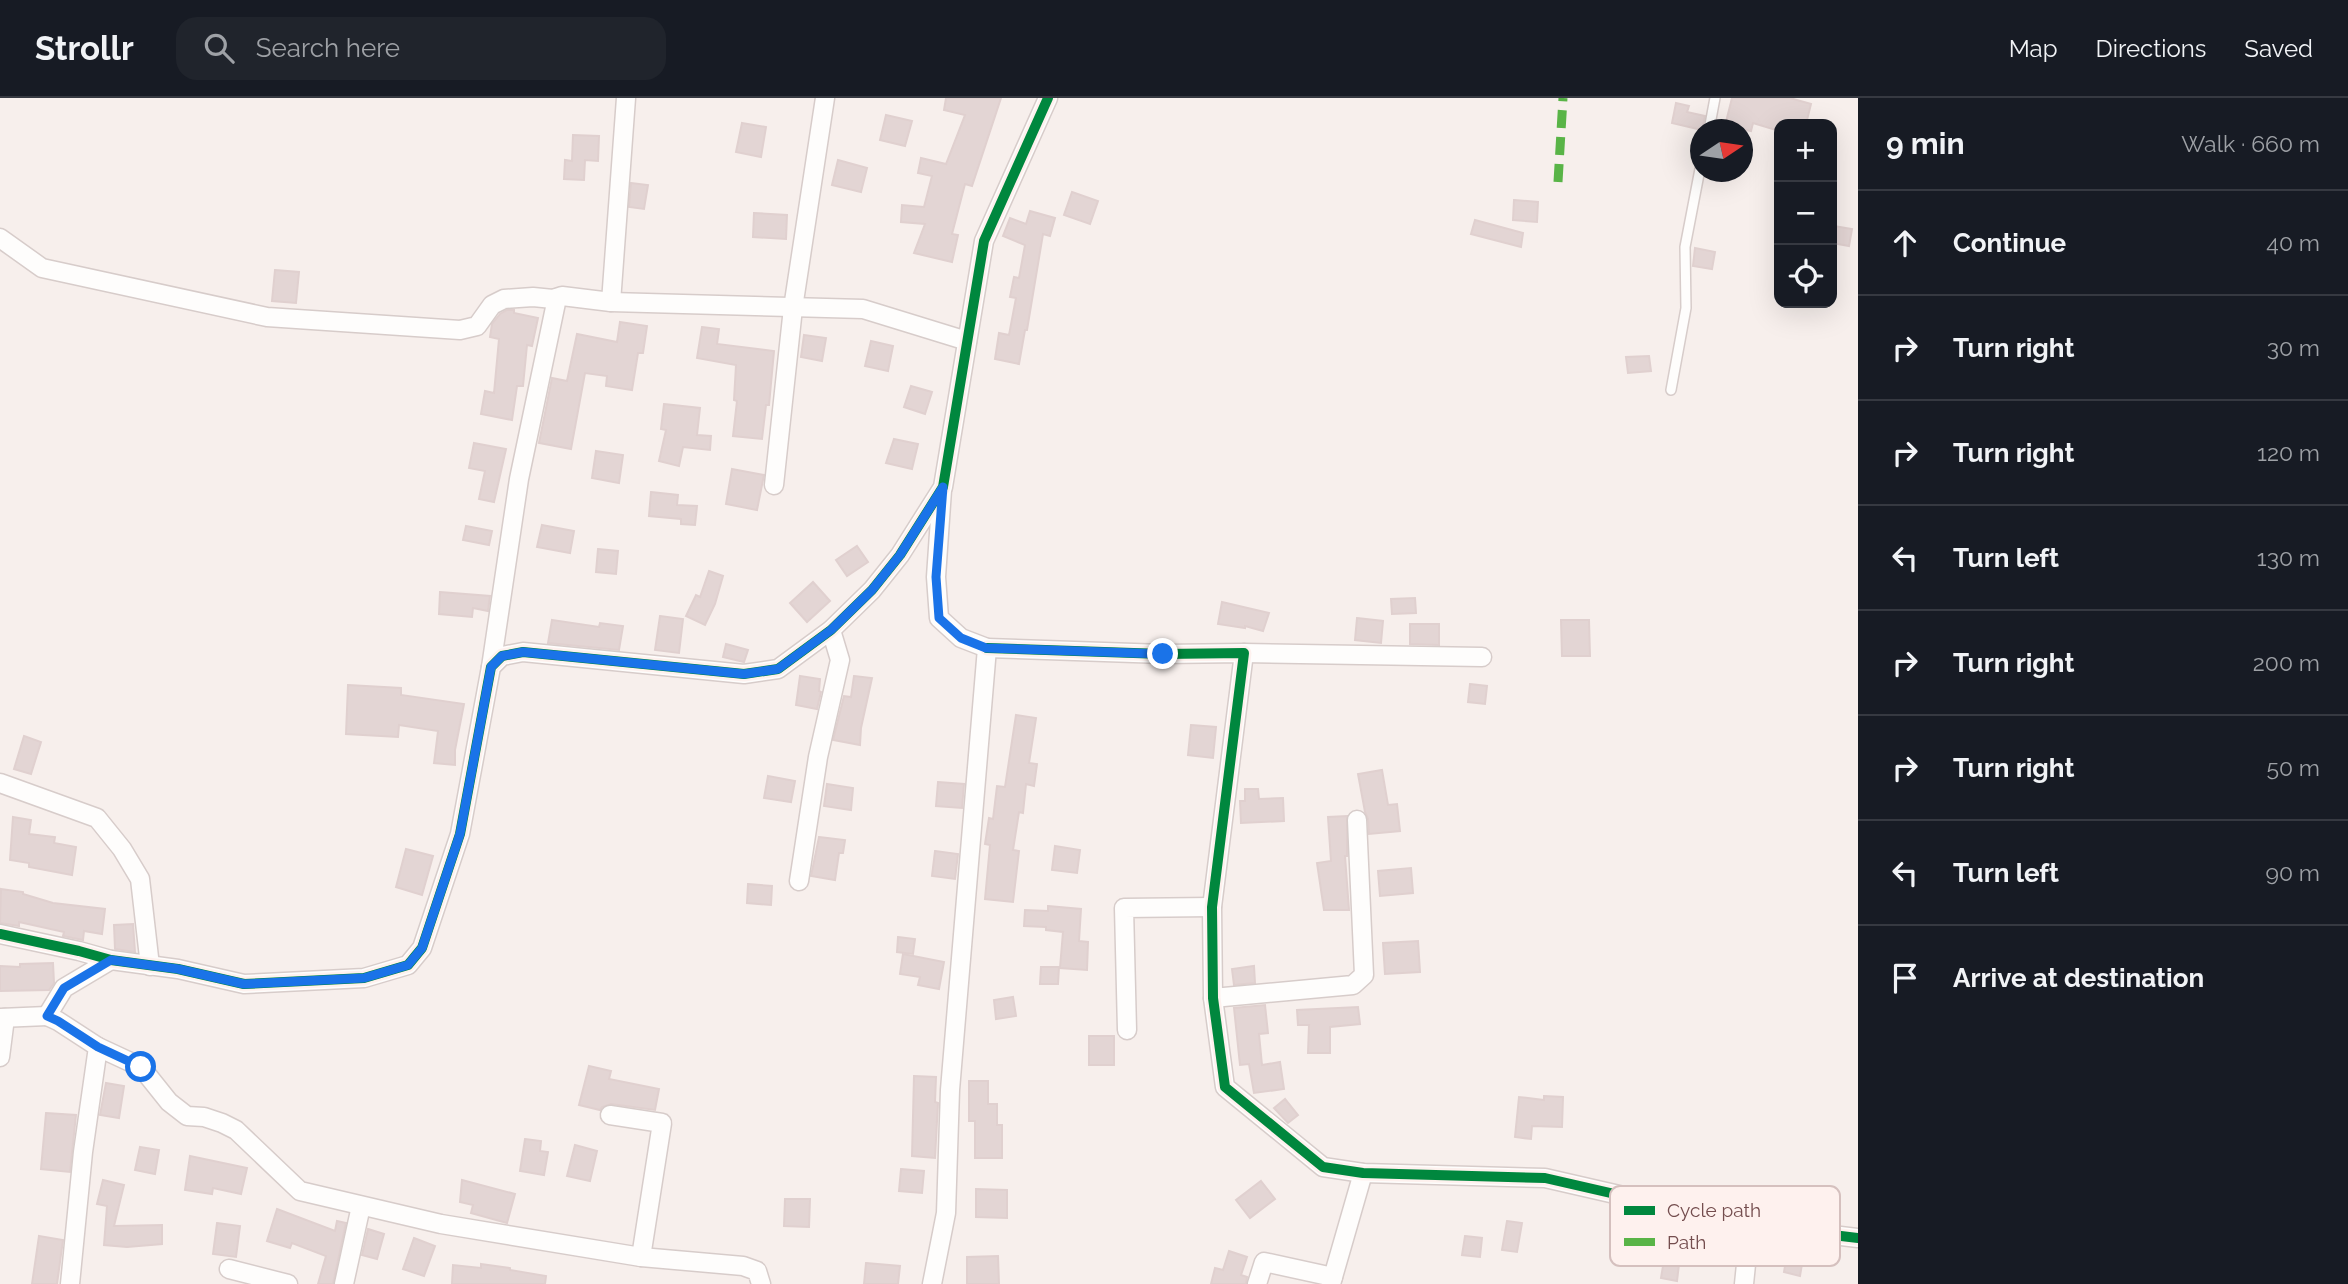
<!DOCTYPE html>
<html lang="en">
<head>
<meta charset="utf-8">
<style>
	body { margin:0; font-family:Raleway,sans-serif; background:#20242c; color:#f1f3f6 }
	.controls { position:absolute; right:21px; top:21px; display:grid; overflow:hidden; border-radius:14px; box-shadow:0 7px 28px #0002 }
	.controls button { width:63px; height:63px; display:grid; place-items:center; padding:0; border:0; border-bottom:2px solid #363941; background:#171b24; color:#f1f3f6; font:35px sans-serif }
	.compass { position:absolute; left:1690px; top:21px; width:63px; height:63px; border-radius:50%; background:#171b24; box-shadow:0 7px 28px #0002; rotate:77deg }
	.stop { position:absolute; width:21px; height:21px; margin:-16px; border:5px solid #1a73e8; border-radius:50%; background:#fff }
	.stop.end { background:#1a73e8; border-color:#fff; box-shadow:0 2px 7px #0008 }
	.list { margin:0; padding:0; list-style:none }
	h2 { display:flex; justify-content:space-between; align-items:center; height:91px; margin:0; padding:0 28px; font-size:30px }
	h2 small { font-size:23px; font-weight:400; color:#9ea1a6 }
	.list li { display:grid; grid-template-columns:46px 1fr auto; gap:21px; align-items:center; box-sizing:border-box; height:105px; padding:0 28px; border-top:2px solid #363941 }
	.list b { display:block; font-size:26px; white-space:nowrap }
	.list em { font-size:23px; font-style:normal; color:#9ea1a6 }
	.icon { flex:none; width:38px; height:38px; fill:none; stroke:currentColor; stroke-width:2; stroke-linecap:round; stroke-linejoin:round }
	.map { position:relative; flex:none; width:1858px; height:1186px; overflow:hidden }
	header { display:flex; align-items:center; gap:42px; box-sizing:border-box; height:98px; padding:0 35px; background:#171b24; border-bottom:2px solid #363941 }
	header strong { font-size:33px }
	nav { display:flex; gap:38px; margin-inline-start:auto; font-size:24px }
	.search { width:490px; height:63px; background:#20242c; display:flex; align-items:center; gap:18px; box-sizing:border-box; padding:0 24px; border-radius:21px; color:#9ea1a6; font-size:26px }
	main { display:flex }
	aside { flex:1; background:#171b24 }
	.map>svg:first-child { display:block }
	.building { fill:#e3d5d4; stroke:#e0d0cf; stroke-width:2 }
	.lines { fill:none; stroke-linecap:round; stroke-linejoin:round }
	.service-casing { stroke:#d7ccca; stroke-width:12 }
	.minor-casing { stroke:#d7ccca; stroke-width:21 }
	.service { stroke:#fefdfc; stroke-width:9 }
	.minor { stroke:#fefdfc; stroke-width:18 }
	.quiet { stroke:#59b447; stroke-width:9; stroke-dasharray:18 9; stroke-linecap:butt }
	.cycleway-casing { stroke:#fef1ee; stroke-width:15 }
	.cycleway { stroke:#00873e; stroke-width:10 }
	.route { stroke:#1a73e8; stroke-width:9 }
	.key { fill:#fef1ee; stroke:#d5c0be; stroke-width:2 }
	.key-label { font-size:19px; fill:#744d4e }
</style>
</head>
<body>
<header>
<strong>Strollr</strong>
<div class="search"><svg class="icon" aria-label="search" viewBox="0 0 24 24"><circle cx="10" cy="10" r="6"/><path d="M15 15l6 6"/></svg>Search here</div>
<nav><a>Map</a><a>Directions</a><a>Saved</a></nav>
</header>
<main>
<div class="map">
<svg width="1858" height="1186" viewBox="0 0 1858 1186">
	<rect width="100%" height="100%" fill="#f7efec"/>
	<!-- building -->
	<g class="building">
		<path d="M946,0h55l-29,88 -7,-2 -13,50 6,1 -6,27 -38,-9 11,-29 -24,-2 1,-17 22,2 8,-31 -14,-3 3,-15 25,6 19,-49 -21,-5z"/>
		<path d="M1732,0h58l21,6 -5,20h-27v7l-26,-8 -2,8 -26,-5z"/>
		<path d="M1676,5l13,3 -2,6 18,4 -3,14 -30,-7z"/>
		<path d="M886,17l26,6 -7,25 -25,-6z"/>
		<path d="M742,25l24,4 -5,30 -25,-5z"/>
		<path d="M573,37l26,1 -1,25 -13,-1 -1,20 -20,-1 1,-19 7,1z"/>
		<path d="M838,62l29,8 -6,24 -29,-7z"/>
		<path d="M631,85l17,2 -4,24 -15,-2z"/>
		<path d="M1072,94l26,9 -8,23 -26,-9z"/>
		<path d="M1514,102l24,2 -1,20 -24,-2z"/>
		<path d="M1030,113l25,7 -5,18 -7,-2 -16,96h-2l-6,34 -24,-5 4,-26 10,2 7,-37 -6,-1 4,-20 5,1 6,-33 -22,-9 7,-18 16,6z"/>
		<path d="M754,115l33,2 -1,24 -33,-2z"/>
		<path d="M1475,122l48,13 -2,14 -50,-13z"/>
		<path d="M1834,128l18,3 -3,17 -17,-3z"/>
		<path d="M1695,150l20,4 -3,17 -19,-3z"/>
		<path d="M275,172l24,2 -3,31 -24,-2z"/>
		<path d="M507,212h7v3l24,5 -6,28 -5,-1 -4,41h-6l-5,34 -31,-6 4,-23 9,2 5,-54 -9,-2 2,-13 8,-10z"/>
		<path d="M620,224l27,4 -4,27h-5l-6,37 -26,-4 1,-10 -22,-3 -14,76 -32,-6 13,-65 15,3 10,-47 40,8z"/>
		<path d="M702,229l17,2 -2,15 57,7 -5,54h-3l-4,34 -29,-3 4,-35 -3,-1 2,-35 -39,-7z"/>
		<path d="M804,237l22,3 -4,23 -21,-4z"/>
		<path d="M871,243l22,5 -5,25 -23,-5z"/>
		<path d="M1649,258l2,15 -23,2 -2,-16z"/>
		<path d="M911,288l21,6 -7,22 -21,-7z"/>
		<path d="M664,306l36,4 -3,27 14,1 -1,14 -27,-3 -4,19 -20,-5 7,-31 -5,-1z"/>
		<path d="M894,341l24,5 -6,25 -26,-6z"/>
		<path d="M474,345l32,6 -12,53 -15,-3 6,-28 -16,-3z"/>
		<path d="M596,353l27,4 -4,28 -27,-5z"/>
		<path d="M732,371l32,6 -7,35 -31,-6z"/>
		<path d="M651,394l27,3 -1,10 20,1 -2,19 -14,-1v-5l-32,-3z"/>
		<path d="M542,427l32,6 -4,22 -33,-6z"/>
		<path d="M466,428l26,5 -3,14 -26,-5z"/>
		<path d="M857,448l11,16 -21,14 -11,-16z"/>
		<path d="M598,451l20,2 -2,23 -20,-2z"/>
		<path d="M709,473l14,5 -8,28 -10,21 -19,-9 10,-21 4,2z"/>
		<path d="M813,484l17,19 -23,21 -17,-19z"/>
		<path d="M440,494l50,4 -2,15 -15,-3 -1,9 -33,-3z"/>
		<path d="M1415,500l1,15 -24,1 -1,-15z"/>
		<path d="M1222,504l47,11 -6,18 -18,-5v2l-27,-4z"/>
		<path d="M660,518l23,3 -4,34 -24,-3z"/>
		<path d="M1357,520l26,3 -2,22 -26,-3z"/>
		<path d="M552,522l47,7 1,-4 23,3 -4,24 -71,-7z"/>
		<path d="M1561,522h28l1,36h-28z"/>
		<path d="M1410,526h29v21l-29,-1z"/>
		<path d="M726,546l22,6 -4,12 -21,-5z"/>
		<path d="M800,578l20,3 -1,12 2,1 -4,17 -21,-4z"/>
		<path d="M854,578l18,2 -11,50 -1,17 -27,-5 11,-44 7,1z"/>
		<path d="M1470,586l17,2 -2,18 -17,-2z"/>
		<path d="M348,587l53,3v7l63,9 -9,46v15l-21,-2 4,-32 -39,-6 -1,12 -52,-3z"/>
		<path d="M1016,617l20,3 -7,45 8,1 -3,22 -8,-2 -3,29 -4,-1 -6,38 6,1 -6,51 -28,-3 5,-54 -5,-1 4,-26 4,1 4,-33 8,1z"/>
		<path d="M1191,627l25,2 -3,31 -25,-3z"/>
		<path d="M24,638l17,6 -10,32 -17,-5z"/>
		<path d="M1382,672l6,35 9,-1 3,27 -31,3 -1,-15 -3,-7 -7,-38z"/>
		<path d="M768,678l27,5 -4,21 -27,-4z"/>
		<path d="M938,684l26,2 -2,24 -26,-2z"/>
		<path d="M827,686l26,4 -2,22 -27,-4z"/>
		<path d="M1245,691h13l1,10 24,-1 1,23 -43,2 -1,-22h5z"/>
		<path d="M1347,718v40h-2l4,54h-25l-7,-47 14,-2 -3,-44z"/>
		<path d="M13,719l18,3 -2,14 26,3 -1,6 22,4 -4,28 -43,-8v-4l-19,-3z"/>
		<path d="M819,739l26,3 -2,13h-4l-4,27 -24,-4z"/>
		<path d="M1055,748l25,4 -3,23 -25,-3z"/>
		<path d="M406,751l27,7 -11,39 -26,-8z"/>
		<path d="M935,753l23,3 -3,25 -23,-3z"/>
		<path d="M1411,770l2,25 -33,3 -2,-25z"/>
		<path d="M748,786l24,2 -1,19 -24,-2z"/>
		<path d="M1,791l22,3v2l30,9 52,6 -3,25 -18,-3 -1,9 -20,-4 1,-4 -45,-10v4l-19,-3z"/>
		<path d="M1048,808l33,3 -2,32 9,1 -1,28 -27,-2 3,-36 -17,-2v-3l-22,-1 1,-16 23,1z"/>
		<path d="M133,826l2,28 -20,-3 -1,-24z"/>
		<path d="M898,839l17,2 -2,15 -16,-2z"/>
		<path d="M1418,843l2,31 -35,2 -2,-31z"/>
		<path d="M903,856l41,8 -5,27 -21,-4 2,-8 -20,-3z"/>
		<path d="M53,865l1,20 -5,7 -49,1v-25l20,1v-3z"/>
		<path d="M1254,868l1,17 -21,2 -2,-16z"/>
		<path d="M1041,869h18l-1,17h-18z"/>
		<path d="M1013,899l3,19 -20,3 -2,-19z"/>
		<path d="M1265,907l3,28 -9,1 3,31 18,-3 4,27 -30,4 -5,-29 -9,1 -6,-57z"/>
		<path d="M1358,909l2,17 -30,3v26h-22l1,-28h-11l-1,-15z"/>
		<rect x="1089" y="938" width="25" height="29"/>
		<path d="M589,968l22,5 -2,8 50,10 -4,21 -44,-6 -9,3 -2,3 -21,-5z"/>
		<path d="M914,978l22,1 -1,25 3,1 -3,55 -23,-2z"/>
		<path d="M969,983h19v23h9v21h5v33h-27v-37h-6z"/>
		<path d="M106,985l18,3 -5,32 -19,-3z"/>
		<path d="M1544,998l19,1 -1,30 -30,-1 -1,13 -16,-2 4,-40 25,3z"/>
		<path d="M1285,1001l13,16 -10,8 -14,-15z"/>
		<path d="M46,1015l30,2 -6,57 -29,-3z"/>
		<path d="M525,1041l16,2 -1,10 8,1 -4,23 -24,-4z"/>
		<path d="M575,1047l22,6 -7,30 -23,-5z"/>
		<path d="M140,1049l19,3 -4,24 -20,-4z"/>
		<path d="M190,1058l57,12 -6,26 -28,-6 -1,6 -27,-4z"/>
		<path d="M901,1071l23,2 -2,22 -23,-2z"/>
		<path d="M103,1082l21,5 -10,41 48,-1v19l-35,3 -23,-2 3,-39 -10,-2z"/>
		<path d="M462,1082l53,14 -8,29 -36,-10 2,-8 -13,-3z"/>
		<path d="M1261,1083l14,18 -25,19 -14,-18z"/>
		<path d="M976,1091l31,1v28l-31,-1z"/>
		<path d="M785,1101h25l-1,28 -25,-1z"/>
		<path d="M277,1111l58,22 2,-10 9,2 -13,61h-15l8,-28 -34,-13 -2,5 -23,-7z"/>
		<path d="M1507,1123l15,2 -5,29 -15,-2z"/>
		<path d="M217,1125l23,3 -4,31 -23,-3z"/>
		<path d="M368,1131l16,5 -7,25 -15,-4z"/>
		<path d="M39,1138l24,4 -6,44h-25z"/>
		<path d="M1465,1138l17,2 -2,19 -18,-2z"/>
		<path d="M414,1140l21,8 -11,30 -21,-7z"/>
		<path d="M1229,1153l18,6 -6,18 6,2 -1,7h-35l4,-16 8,2z"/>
		<path d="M1665,1156l15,2 -3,25 -16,-3z"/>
		<path d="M1787,1157l16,3 -3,18 -16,-4z"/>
		<path d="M998,1158l1,28h-32v-27z"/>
		<path d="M866,1165l34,3 -2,18h-34z"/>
		<path d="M481,1166l29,4v2l36,6 -1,8h-93l1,-19 28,3z"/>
	</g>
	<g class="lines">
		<defs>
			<g id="service">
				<path d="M1709,32l6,-32"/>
				<path d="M1671,292l15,-82 -1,-61 15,-78"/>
			</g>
			<g id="minor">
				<path d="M0,140l42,30 225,49 193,13 17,-4 15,-21 12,-6 29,-2 20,2 9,-3 49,6 252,7 104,32"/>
				<path d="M611,204l15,-204"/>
				<path d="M774,387l19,-177 32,-210"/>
				<path d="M987,550l176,6 81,-1 -32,254 1,91 12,89 98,80 40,6 182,5 205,47 108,13"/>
				<path d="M1244,555l238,4"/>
				<path d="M491,569l28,-188 38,-181"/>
				<path d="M0,685l97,35 25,31 18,30 10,87"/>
				<path d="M799,783l19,-124 22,-97 -9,-30"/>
				<path d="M0,836l79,17 32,9 67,9 66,15 120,-6 44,-13 14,-17 38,-114 31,-167 11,-11 21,-4 221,22 34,-5 53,-39 41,-40 28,-35 43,-68 41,-246 64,-143"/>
				<path d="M1213,900l140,-13 11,-10 -7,-155"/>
				<path d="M0,920l47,-2"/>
				<path d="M1127,932l-3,-122 88,-1"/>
				<path d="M98,949l43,20 28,35 18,14 17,1 18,6 14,7 64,61 141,33 200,33 102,9 14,5 4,13"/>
				<path d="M0,959l5,-39"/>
				<path d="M610,1017l52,8 -21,134"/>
				<path d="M229,1171l59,15"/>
				<path d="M70,1186l13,-132 15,-105 -40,-26 -11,-5 17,-28 47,-28"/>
				<path d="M344,1186l17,-78"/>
				<path d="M932,1186l14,-71 4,-123 37,-442 -26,-10 -22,-20 -3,-41 6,-87"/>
				<path d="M1257,1186l7,-22 69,15"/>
				<path d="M1331,1186l32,-111"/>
				<path d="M1744,1186l6,-59"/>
			</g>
		</defs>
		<!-- service casing -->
		<use href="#service" class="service-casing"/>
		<!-- minor casing -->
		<use href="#minor" class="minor-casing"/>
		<!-- service -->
		<use href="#service" class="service"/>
		<!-- minor -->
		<use href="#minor" class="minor"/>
		<!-- quiet -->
		<path class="quiet" d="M1558,84l5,-84"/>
		<defs>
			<g id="cycleway">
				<path d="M987,550l176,6 81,-1 -32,254 1,91 12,89 98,80 40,6 182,5 205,47 108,13"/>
				<path d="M0,836l79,17 32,9 67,9 66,15 120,-6 44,-13 14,-17 38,-114 31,-167 11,-11 21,-4 221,22 34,-5 53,-39 41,-40 28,-35 43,-68 41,-246 64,-143"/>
			</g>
		</defs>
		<!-- cycleway casing -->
		<use href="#cycleway" class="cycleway-casing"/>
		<!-- cycleway -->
		<use href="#cycleway" class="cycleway"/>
	</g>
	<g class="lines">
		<!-- route -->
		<path class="route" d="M141,969l-43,-20 -40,-26 -11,-5 17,-28 47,-28 67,9 66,15 120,-6 44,-13 14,-17 38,-114 31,-167 11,-11 21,-4 221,22 34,-5 53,-39 41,-40 28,-35 43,-68 -7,90 3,41 22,20 25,10 177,6"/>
	</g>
	<!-- legend -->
	<rect x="1610" y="1088" width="230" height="80" rx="10" class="key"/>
	<rect x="1624" y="1108" width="31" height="9" fill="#00873e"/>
	<rect x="1624" y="1140" width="31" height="8" fill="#59b447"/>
	<g class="key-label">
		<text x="1667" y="1119">Cycle path</text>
		<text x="1667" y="1151">Path</text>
	</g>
</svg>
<div class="controls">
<button>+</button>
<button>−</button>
<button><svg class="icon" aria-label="locate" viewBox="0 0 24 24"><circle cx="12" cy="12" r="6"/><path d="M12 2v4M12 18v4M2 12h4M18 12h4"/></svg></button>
</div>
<svg class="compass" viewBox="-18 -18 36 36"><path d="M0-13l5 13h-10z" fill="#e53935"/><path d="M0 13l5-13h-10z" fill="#9ea1a6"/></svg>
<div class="stop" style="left:141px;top:969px"></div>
<div class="stop end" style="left:1163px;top:556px"></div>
</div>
<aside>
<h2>9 min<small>Walk · 660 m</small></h2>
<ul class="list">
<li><svg class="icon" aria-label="ahead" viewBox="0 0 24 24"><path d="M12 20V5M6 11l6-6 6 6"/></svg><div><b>Continue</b></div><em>40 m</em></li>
<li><svg class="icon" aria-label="right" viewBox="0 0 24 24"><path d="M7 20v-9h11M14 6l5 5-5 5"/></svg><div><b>Turn right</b></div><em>30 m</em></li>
<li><svg class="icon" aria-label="right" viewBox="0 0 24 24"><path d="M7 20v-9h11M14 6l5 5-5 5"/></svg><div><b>Turn right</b></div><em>120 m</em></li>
<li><svg class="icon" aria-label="left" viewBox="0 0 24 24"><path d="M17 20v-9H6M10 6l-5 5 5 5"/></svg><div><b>Turn left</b></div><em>130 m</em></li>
<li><svg class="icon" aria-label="right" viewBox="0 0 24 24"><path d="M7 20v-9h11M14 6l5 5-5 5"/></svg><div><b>Turn right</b></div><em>200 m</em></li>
<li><svg class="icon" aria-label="right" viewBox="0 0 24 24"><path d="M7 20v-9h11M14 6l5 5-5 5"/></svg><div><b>Turn right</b></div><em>50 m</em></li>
<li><svg class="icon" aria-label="left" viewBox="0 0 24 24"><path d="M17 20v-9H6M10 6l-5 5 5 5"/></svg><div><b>Turn left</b></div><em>90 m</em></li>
<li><svg class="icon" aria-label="arrive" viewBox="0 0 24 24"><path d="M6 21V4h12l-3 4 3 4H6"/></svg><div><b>Arrive at destination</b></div></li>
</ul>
</aside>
</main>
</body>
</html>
